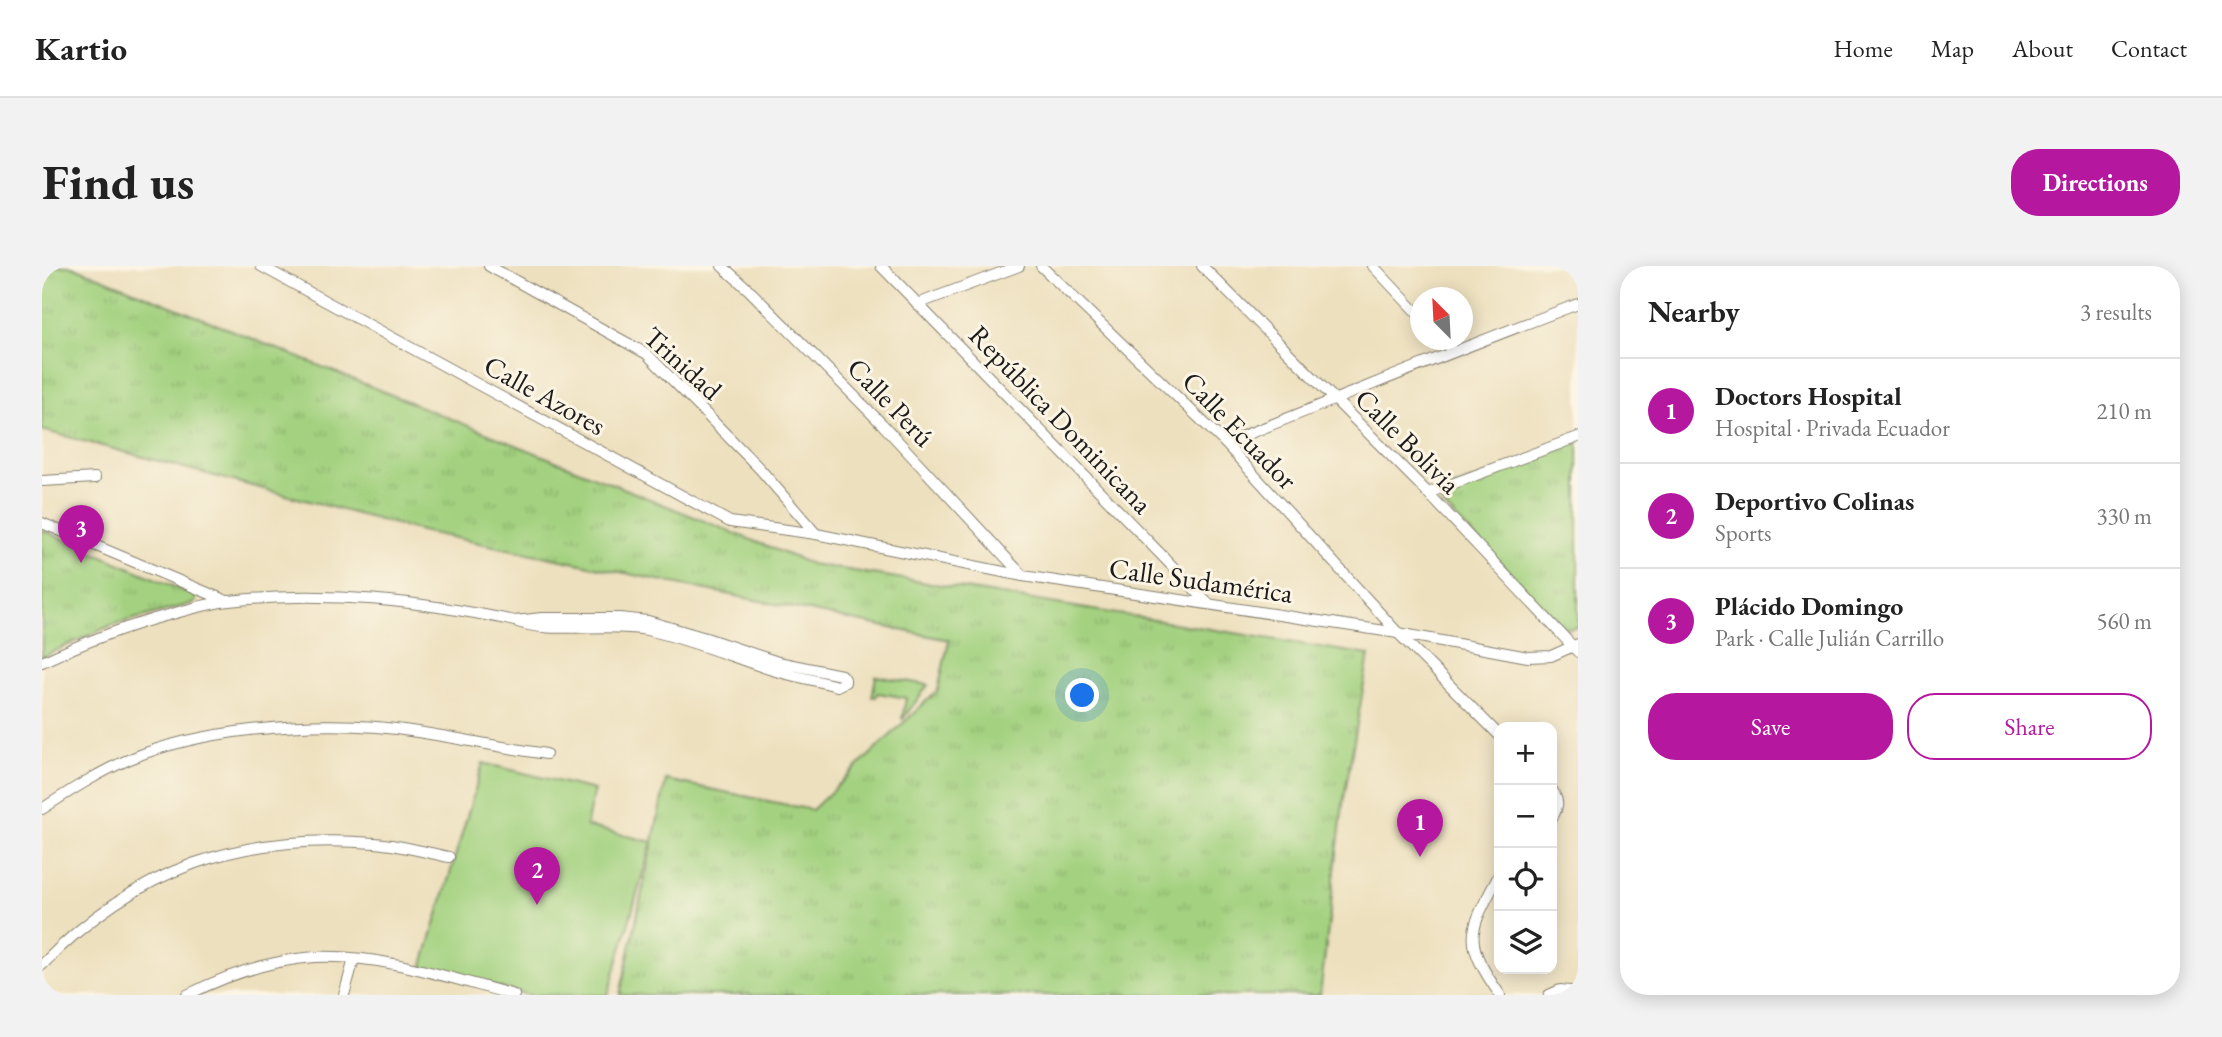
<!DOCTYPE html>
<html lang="en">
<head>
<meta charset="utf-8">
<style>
	body { margin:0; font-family:"EB Garamond",serif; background:#f2f2f2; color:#222 }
	.controls { position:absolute; right:21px; bottom:21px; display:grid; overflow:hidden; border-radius:14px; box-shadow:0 4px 18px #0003 }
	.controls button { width:63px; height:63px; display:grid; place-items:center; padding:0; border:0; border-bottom:2px solid #e0e0e0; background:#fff; color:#222; font:35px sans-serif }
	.compass { position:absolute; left:1368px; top:21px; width:63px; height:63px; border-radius:50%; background:#fff; box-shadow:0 4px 18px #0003; rotate:336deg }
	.you { position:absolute; left:1041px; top:430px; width:24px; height:24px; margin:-18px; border:5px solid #fff; border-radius:50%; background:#1a73e8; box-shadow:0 0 0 10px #1a73e833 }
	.badge { display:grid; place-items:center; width:46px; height:46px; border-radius:50%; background:#b5179e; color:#fff; font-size:23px; font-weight:700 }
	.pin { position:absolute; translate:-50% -58px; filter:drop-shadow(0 2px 4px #0008) }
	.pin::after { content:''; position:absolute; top:37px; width:24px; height:21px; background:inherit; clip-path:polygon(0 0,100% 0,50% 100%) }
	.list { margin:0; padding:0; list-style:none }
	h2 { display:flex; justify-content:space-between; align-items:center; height:91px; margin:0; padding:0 28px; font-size:30px }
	h2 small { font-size:23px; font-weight:400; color:#767676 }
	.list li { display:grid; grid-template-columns:46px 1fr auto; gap:21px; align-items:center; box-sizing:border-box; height:105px; padding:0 28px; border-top:2px solid #e0e0e0 }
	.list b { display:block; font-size:26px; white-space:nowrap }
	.list p { margin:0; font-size:23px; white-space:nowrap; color:#767676 }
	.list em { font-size:23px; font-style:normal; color:#767676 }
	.actions { display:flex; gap:14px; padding:21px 28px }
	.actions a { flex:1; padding:16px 0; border:2px solid #b5179e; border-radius:28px; text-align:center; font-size:24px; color:#b5179e }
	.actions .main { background:#b5179e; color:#fff }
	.icon { flex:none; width:38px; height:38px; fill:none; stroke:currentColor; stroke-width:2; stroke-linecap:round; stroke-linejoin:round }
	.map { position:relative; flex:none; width:1536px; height:729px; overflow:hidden; border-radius:28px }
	header { display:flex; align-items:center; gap:42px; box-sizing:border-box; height:98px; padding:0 35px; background:#fff; border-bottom:2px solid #e0e0e0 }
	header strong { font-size:33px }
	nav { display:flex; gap:38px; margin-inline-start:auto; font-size:24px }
	.intro { display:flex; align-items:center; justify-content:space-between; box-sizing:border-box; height:168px; padding:0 42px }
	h1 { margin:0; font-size:49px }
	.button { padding:18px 32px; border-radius:28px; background:#b5179e; color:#fff; font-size:24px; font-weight:700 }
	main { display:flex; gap:42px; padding:0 42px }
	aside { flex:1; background:#fff; border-radius:28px; box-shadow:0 4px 18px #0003 }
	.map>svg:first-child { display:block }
	.grass { fill:url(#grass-tufts); stroke:#60764e; stroke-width:2 }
	.pitch { fill:#a3d17f; stroke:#60764e; stroke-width:2 }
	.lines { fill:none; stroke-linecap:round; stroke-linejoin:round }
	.minor-casing { stroke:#847e6d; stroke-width:12 }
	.minor { stroke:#fff; stroke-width:10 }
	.labels { text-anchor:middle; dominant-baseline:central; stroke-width:6; stroke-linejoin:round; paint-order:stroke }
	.street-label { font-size:28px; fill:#1c1c1c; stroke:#fcf5e5 }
</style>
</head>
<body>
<header>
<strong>Kartio</strong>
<nav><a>Home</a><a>Map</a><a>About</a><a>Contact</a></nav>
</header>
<div class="intro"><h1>Find us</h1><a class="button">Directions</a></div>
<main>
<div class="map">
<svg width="1536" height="729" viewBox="0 0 1536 729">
	<defs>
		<pattern id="grass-tufts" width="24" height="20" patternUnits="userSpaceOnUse" patternTransform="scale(1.75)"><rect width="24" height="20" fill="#a3d17f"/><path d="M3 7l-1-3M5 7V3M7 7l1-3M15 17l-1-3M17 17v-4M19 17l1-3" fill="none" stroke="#8cb36d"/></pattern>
	</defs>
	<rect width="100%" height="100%" fill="#fcf5e5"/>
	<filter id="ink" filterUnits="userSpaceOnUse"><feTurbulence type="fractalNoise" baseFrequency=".0143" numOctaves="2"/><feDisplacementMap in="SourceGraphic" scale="14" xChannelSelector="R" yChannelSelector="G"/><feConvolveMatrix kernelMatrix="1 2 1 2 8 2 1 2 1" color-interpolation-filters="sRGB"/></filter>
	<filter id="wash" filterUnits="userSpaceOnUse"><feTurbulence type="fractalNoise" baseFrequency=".00686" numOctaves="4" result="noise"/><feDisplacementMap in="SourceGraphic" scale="28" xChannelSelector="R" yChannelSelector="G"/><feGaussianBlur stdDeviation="1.57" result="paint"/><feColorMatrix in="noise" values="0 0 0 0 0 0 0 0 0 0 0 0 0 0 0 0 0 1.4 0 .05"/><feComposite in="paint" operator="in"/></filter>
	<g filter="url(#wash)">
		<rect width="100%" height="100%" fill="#ede0be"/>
		<!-- grass -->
		<g class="grass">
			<path d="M0,0h30l739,298 558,91 -26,149 -23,191h-700l46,-215 146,30 126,-120 11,-50 -528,-109 -379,-101z"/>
			<path d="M1536,174v187l-13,2 -124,-126 -2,-7 5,-5z"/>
			<path d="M0,264l154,66 -1,7 -83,22 -70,32z"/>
			<path d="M834,410l52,9 -26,35 4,-22 -28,-5 -2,4h-4z"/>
		</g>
		<!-- pitch -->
		<path class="pitch" d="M441,497l111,27 -8,36 66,16 -44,153h-80l-106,-27z"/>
	</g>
	<g filter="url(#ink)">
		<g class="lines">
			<defs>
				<g id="minor">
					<path d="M219,0l469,256 86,12 207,42 375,57 130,24 23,-1 27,-12"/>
					<path d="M447,0l158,88 113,115 56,65"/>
					<path d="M680,0l27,24 133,134 141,152"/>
					<path d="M839,0l327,337"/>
					<path d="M999,0l184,177 173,190 101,102"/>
					<path d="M1160,0l226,227 150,159"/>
					<path d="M1331,0l47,50"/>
					<path d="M875,38l102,-38"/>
					<path d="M1401,74l10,11"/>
					<path d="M1183,177c118,-46 235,-95 353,-139"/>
					<path d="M0,215l53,-3"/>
					<path d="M1386,227l150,-56"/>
					<path d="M0,257l185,78"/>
					<path d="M500,352h77l29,3 58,17 72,24 63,13 4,4v3l-8,4c-22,-6 -46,-10 -68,-17 -40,-13 -80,-30 -122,-39 -41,-8 -97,5 -132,-9z"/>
					<path d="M0,396c43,-20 84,-36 130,-48 18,-5 38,-11 57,-13 97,-11 191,0 286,20"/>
					<path d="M1510,524c7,11 7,16 0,28"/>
					<path d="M0,543c28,-18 57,-37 88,-50 68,-29 174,-38 247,-32 57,5 112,19 169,27"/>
					<path d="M1457,609c-30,58 -38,63 1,120"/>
					<path d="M0,699c94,-97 200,-133 333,-122 25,2 50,9 74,14"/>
					<path d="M145,729c40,-20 83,-35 128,-38 67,-3 135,21 199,38"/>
					<path d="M302,729l10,-36"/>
					<path d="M1507,729l11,-5 18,2"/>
				</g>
			</defs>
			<!-- minor casing -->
			<use href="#minor" class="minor-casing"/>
			<!-- minor -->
			<use href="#minor" class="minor"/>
		</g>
	</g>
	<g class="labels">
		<!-- street labels -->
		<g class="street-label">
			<text transform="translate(641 97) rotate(42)">Trinidad</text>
			<text transform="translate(503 129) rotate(29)">Calle Azores</text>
			<text transform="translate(849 136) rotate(46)">Calle Perú</text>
			<text transform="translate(1019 153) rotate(46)">República Dominicana</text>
			<text transform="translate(1198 164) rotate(46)">Calle Ecuador</text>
			<text transform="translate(1366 175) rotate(45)">Calle Bolivia</text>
			<text transform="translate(1159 314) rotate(8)">Calle Sudamérica</text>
		</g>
	</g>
</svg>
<div class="controls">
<button>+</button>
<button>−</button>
<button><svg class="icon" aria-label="locate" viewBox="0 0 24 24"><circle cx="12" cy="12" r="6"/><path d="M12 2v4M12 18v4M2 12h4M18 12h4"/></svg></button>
<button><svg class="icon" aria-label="layers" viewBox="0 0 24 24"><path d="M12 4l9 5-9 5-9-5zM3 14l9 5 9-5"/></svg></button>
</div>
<svg class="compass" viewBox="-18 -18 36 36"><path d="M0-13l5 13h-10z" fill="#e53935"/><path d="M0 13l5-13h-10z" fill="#767676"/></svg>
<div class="you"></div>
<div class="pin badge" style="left:1378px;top:591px">1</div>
<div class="pin badge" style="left:495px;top:639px">2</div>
<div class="pin badge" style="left:39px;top:297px">3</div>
</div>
<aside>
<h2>Nearby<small>3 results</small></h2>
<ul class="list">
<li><span class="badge">1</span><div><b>Doctors Hospital</b><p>Hospital · Privada Ecuador</p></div><em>210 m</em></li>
<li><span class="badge">2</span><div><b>Deportivo Colinas</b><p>Sports</p></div><em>330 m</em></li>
<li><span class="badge">3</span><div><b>Plácido Domingo</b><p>Park · Calle Julián Carrillo</p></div><em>560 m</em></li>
</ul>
<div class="actions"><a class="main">Save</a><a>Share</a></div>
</aside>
</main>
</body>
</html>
